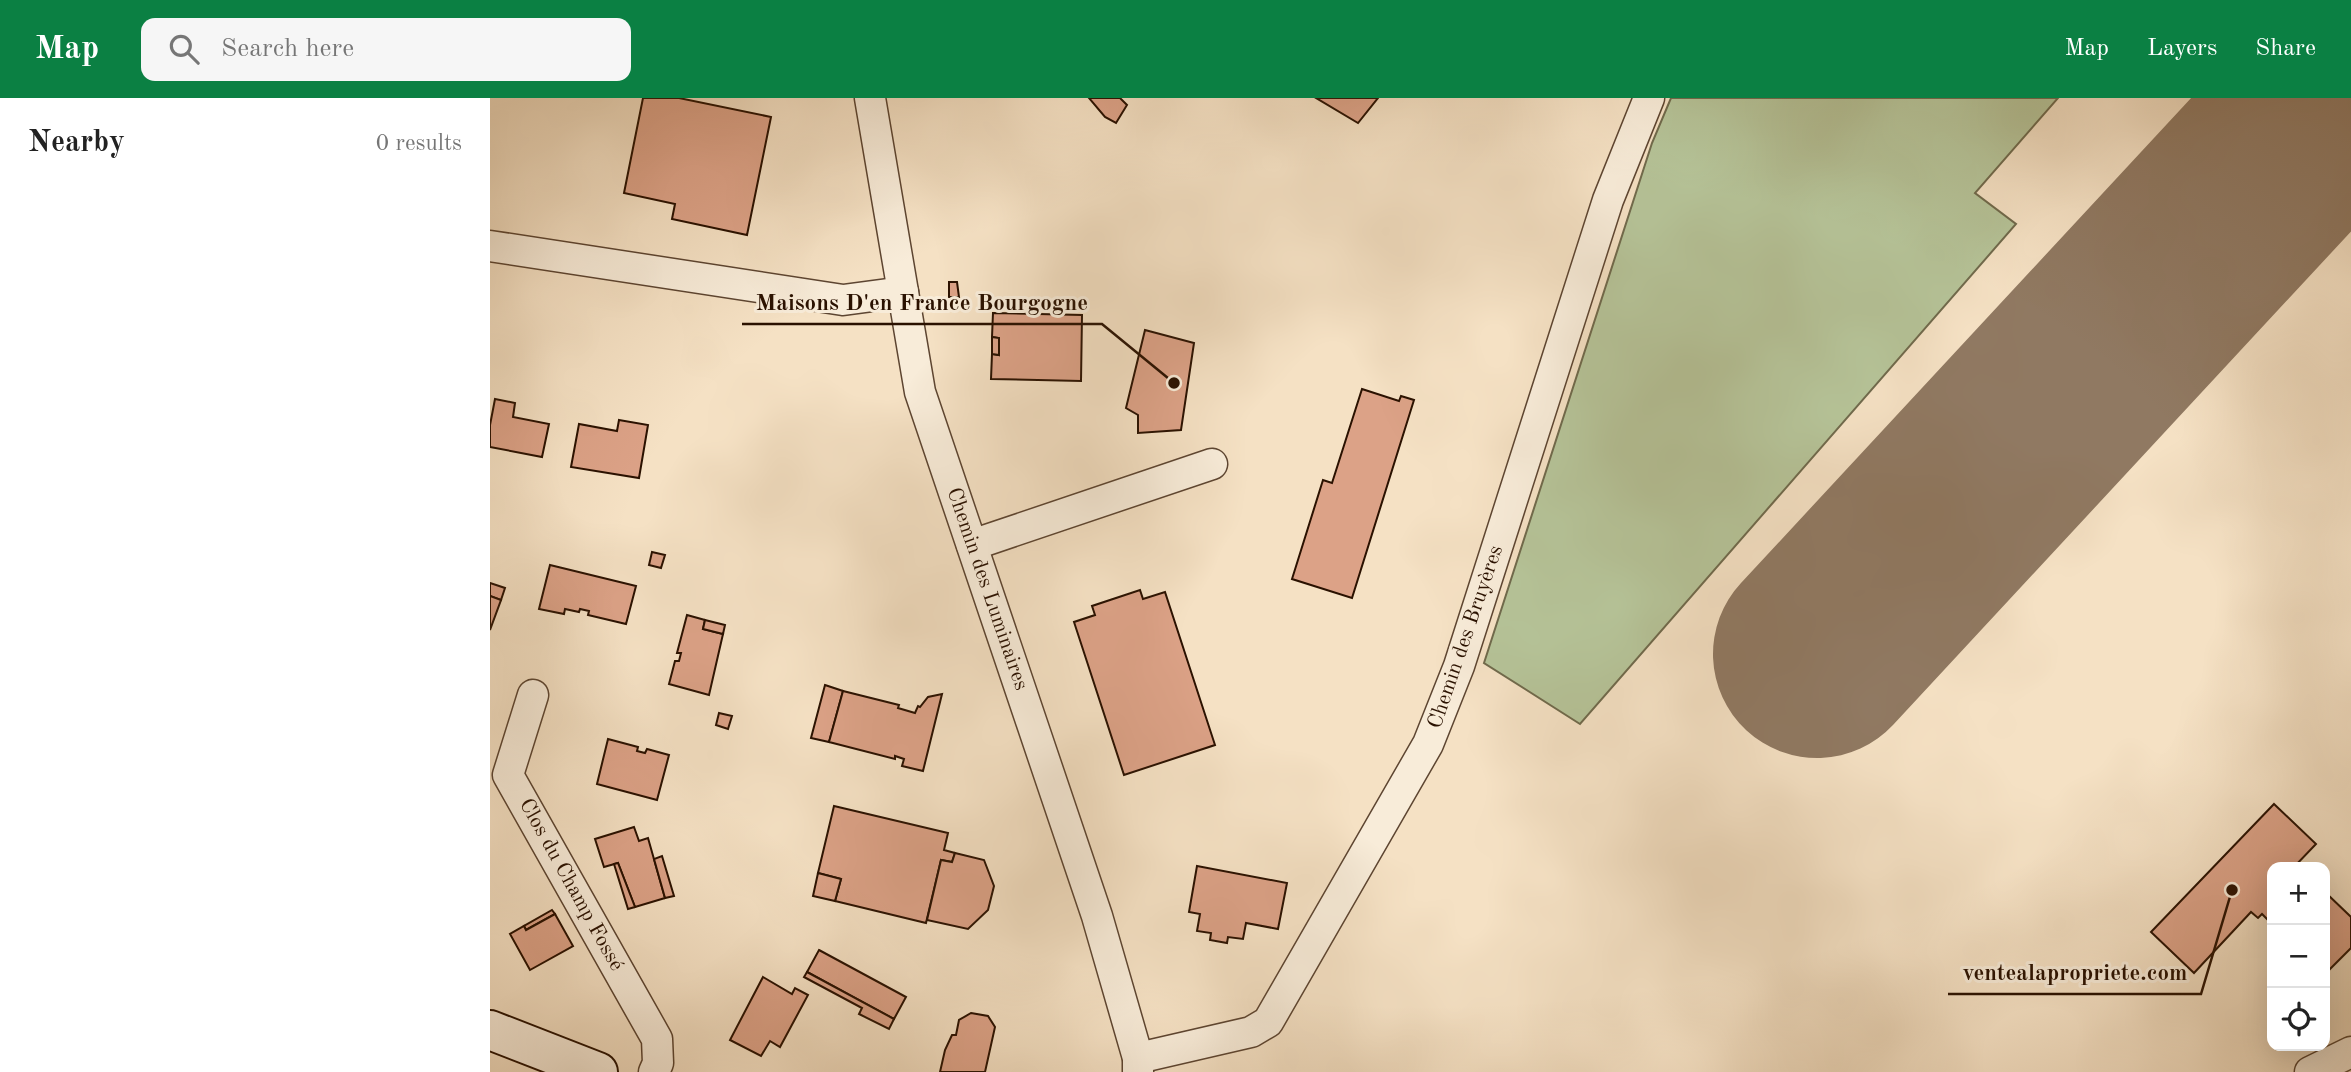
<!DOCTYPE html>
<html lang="en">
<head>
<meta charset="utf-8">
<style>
	body { margin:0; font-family:"Old Standard TT",serif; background:#f6f6f6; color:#222 }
	.controls { position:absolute; right:21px; bottom:21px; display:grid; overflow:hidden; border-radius:14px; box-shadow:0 7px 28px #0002 }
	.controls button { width:63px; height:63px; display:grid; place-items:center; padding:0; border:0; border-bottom:2px solid #e0e0e0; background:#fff; color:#222; font:35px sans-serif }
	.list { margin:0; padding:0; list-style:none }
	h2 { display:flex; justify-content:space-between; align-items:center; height:91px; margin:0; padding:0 28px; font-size:30px }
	h2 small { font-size:23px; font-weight:400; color:#767676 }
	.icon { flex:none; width:38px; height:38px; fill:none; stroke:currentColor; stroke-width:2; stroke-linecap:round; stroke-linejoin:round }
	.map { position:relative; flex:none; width:1861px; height:974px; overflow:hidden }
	header { display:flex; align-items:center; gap:42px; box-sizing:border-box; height:98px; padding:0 35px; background:#0b8043; color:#fff }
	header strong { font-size:33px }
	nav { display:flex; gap:38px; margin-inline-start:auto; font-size:24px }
	.search { width:490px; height:63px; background:#f6f6f6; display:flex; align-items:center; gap:18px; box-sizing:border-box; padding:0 24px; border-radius:14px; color:#767676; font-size:26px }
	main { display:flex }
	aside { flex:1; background:#fff }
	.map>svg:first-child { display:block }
	.green { fill:#b6c499; stroke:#706a4c; stroke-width:2 }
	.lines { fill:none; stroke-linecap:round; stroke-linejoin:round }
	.runway { stroke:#907962; stroke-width:208 }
	.building { fill:#dca287; stroke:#2a1100; stroke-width:2 }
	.street-casing { stroke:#5d4531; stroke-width:33 }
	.secondary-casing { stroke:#2a1100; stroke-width:42 }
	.street { stroke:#f8ecd9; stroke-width:30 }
	.secondary { stroke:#f8ecd9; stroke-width:38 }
	.labels { text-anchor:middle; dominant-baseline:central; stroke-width:6; stroke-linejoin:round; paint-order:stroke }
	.street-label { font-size:21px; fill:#2a1100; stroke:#f8ecd9 }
	.leader { fill:none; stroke:#2a1100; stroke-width:2.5 }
	.callout-dot { fill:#2a1100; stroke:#f8ecd9; stroke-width:2.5 }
	.callout-label { font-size:23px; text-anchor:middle; font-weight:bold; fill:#2a1100; stroke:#f8ecd9; stroke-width:6; stroke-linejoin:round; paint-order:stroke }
</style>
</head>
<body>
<header>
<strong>Map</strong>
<div class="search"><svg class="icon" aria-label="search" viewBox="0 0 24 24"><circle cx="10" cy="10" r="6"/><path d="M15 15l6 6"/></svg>Search here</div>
<nav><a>Map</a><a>Layers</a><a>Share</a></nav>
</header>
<main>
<aside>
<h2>Nearby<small>0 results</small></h2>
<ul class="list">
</ul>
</aside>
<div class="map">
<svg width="1861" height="974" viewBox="0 0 1861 974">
	<rect width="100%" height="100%" fill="#f5e1c4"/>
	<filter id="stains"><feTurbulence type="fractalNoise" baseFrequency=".00286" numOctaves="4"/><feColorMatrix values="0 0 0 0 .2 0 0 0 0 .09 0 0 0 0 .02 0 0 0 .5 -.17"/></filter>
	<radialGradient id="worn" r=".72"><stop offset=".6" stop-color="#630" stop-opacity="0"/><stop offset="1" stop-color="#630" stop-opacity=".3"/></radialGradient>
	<!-- green -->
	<path class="green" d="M1181,0h387l-83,95 41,31 -436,500 -96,-61 168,-520z"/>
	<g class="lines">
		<!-- runway -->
		<path class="runway" d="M1327,556l516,-556"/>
	</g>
	<!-- building -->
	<g class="building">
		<path d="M153,0h36l92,19 -24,118 -75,-16 3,-15 -51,-11z"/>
		<path d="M599,0h31l7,7 -11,18 -11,-6z"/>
		<path d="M826,0h62l-20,25z"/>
		<path d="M459,184h8l2,15h-10z"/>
		<path d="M503,215l89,2 -1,66 -90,-2 1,-25 7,1v-17l-7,-1z"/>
		<path d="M655,232l49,13 -13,87 -43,3v-18l-12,-7z"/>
		<path d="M502,239l7,1v17l-7,-1z"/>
		<path d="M872,291l37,12 2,-5 13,4 -62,198 -60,-19 31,-99 9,3z"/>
		<path d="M5,301l20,4 -2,14 36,7 -7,33 -52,-10v-22z"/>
		<path d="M129,322l29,5 -9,53 -68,-11 8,-43 38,7z"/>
		<path d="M162,454l13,3 -4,13 -12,-3z"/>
		<path d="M60,467l86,21 -10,38 -38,-9 1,-4 -9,-2 -1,3 -14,-3 -1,5 -25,-5z"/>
		<path d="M0,485l15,5 -4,12 -11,-4z"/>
		<path d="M650,492l3,9 22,-7 50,153 -91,30 -50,-153 21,-7 -3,-9z"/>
		<path d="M0,498l11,4 -11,30z"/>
		<path d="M197,517l18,5 -2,9 20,5 -14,61 -40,-11 6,-23h4l2,-8h-4z"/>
		<path d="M215,522l20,5 -2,9 -20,-5z"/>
		<path d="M335,587l18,6 -14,51 -18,-4z"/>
		<path d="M353,593l56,14 -1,3 17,5 3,-7 2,1 8,-10 14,-3 -19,77 -21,-5 2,-7 -9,-3v3l-66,-17z"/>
		<path d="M229,615l13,3 -4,13 -12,-4z"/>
		<path d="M118,641l30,8 -1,4 8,2 2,-4 22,6 -12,45 -60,-16z"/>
		<path d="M1784,706l42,40 -22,23h-22v57l-10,-10 -4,4 -7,-6 -57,61 -43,-41z"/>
		<path d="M344,708l114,27 -4,17 11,3 -3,9 -11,-2 -15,63 -91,-22 6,-22 -23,-6z"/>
		<path d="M144,729l5,14 9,-3 17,60 -30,9 -17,-44 -14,4 -9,-28z"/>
		<path d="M465,755l29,7 10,26 -6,24 -20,19 -41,-9 14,-60 11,2z"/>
		<path d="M172,758l12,40 -9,2 -11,-39z"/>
		<path d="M128,765l17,44 -7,2 -14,-45z"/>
		<path d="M707,768l90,17 -9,46 -32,-6 -3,16 -15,-2 -1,6 -17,-3 1,-7 -14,-2 3,-17 -11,-2z"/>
		<path d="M328,775l23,6 -6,22 -22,-5z"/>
		<path d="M1835,794l26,25v31l-26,26z"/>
		<path d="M62,812l3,4 -29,16 -2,-4z"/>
		<path d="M65,816l18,32 -43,24 -20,-36 14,-8 2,4z"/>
		<path d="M329,852l87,47 -12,22 -87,-47z"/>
		<path d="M317,874l87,47 -5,10 -30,-15 3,-6 -58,-31z"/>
		<path d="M273,879l29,17 3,-6 13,7 -28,52 -10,-6 -9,15 -31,-16z"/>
		<path d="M481,915l17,3 7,11 -10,45h-45l5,-22 7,-15h4l3,-15z"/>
	</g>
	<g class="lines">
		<defs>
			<g id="street">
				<path d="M380,0l50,294 177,524 41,142v14"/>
				<path d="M0,148l353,54 60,-8"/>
				<path d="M482,447l240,-81"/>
				<path d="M43,597l-25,80 149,264 1,24 -4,9"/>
				<path d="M648,960l113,-26 17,-10 160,-278 31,-78 149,-466 41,-102"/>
				<path d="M1820,974l41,-20"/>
			</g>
			<path id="secondary" d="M0,932l108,42"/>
		</defs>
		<!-- street casing -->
		<use href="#street" class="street-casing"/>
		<!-- secondary casing -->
		<use href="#secondary" class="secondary-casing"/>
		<!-- street -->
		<use href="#street" class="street"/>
		<!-- secondary -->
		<use href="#secondary" class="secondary"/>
	</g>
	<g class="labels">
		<!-- street labels -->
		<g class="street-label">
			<text transform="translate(497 491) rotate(71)">Chemin des Luminaires</text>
			<text transform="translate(976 539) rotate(-71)">Chemin des Bruyères</text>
			<text transform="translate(81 787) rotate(61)">Clos du Champ Fossé</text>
		</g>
	</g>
	<!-- callouts -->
	<path class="leader" d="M684 285L612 226H252M1742 792L1711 896H1458"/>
	<g class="callout-dot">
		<circle cx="684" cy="285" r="7"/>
		<circle cx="1742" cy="792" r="7"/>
	</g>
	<g class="callout-label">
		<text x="432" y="212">Maisons D'en France Bourgogne</text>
		<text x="1585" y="882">ventealapropriete.com</text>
	</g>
	<rect width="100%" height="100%" filter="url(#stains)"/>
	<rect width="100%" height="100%" fill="url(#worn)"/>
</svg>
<div class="controls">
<button>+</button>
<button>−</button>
<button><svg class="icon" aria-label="locate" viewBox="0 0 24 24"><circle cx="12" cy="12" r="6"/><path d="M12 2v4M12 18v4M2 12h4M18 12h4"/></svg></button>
</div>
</div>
</main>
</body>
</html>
